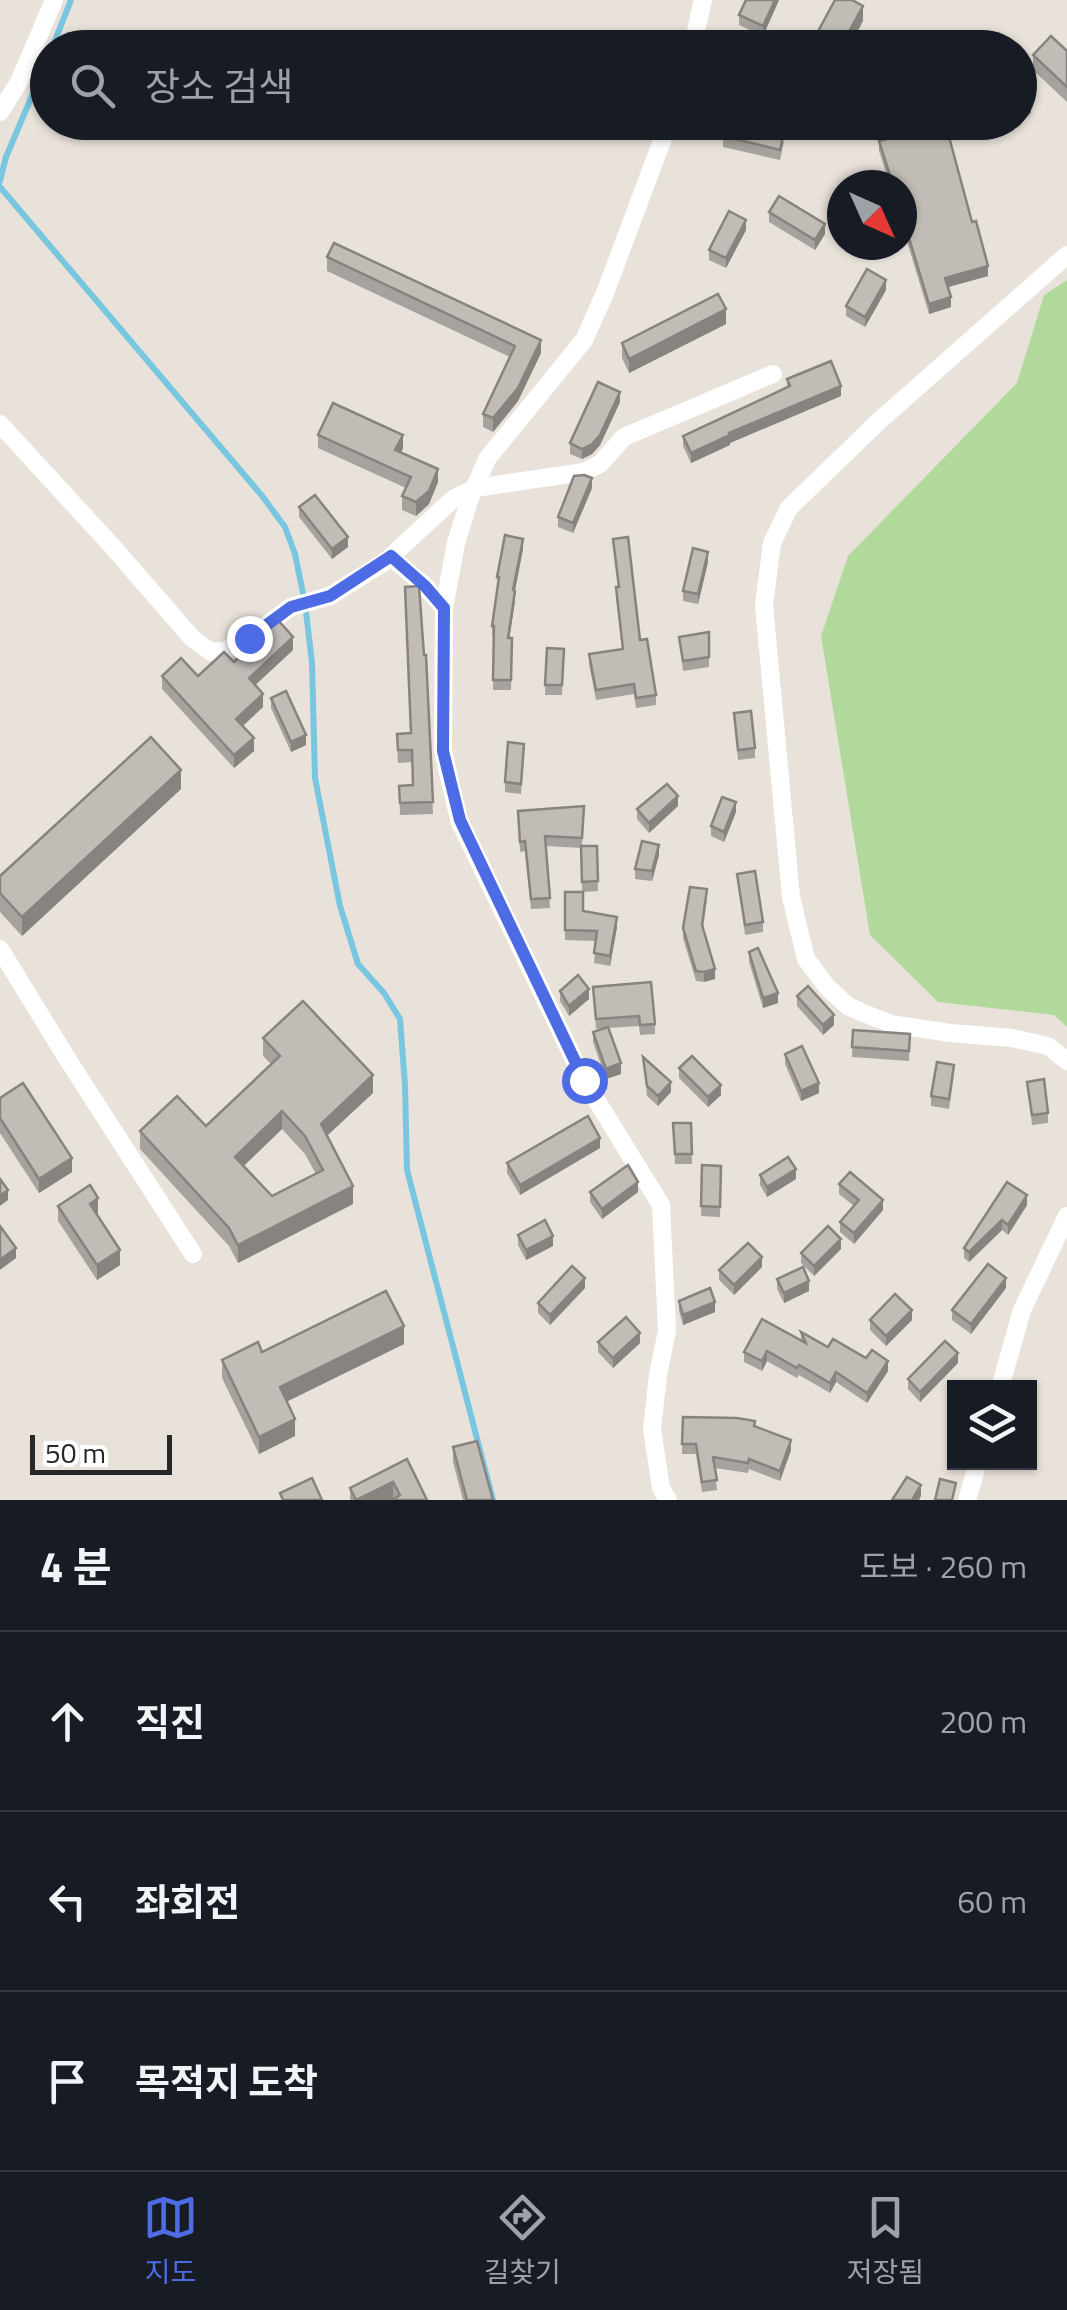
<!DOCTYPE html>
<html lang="ko">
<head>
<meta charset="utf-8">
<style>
	body { margin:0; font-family:"Titillium Web","Noto Sans KR",sans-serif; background:#20242c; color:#f1f3f6 }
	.controls { position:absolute; right:30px; bottom:30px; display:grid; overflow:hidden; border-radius:0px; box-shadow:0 2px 8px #0004 }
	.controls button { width:90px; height:90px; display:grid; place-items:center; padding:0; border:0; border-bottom:2px solid #363941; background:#171b24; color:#f1f3f6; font:50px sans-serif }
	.compass { position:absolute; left:827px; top:170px; width:90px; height:90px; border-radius:50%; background:#171b24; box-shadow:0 2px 8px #0004; rotate:135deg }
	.scale { position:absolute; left:30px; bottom:25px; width:142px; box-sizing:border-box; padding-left:10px; border:5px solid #272727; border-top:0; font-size:28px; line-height:35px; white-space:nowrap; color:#272727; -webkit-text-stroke:8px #fff; paint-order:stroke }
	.stop { position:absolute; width:30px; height:30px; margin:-22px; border:8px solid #4c6be4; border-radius:50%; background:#fff }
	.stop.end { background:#4c6be4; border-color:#fff; box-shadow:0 2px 10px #0008 }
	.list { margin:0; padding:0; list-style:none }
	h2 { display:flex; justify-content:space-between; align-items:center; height:130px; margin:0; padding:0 40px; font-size:42px }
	h2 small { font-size:32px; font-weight:400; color:#9ea1a6 }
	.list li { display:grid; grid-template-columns:65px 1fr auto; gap:30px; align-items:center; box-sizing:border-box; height:180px; padding:0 40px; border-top:2px solid #363941 }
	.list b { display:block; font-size:38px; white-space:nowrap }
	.list em { font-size:32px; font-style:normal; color:#9ea1a6 }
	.icon { flex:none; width:55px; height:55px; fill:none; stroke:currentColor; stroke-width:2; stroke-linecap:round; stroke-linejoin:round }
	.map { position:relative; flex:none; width:1067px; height:1500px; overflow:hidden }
	.search { position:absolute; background:#171b24; box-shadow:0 2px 8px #0004; left:30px; right:30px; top:30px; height:110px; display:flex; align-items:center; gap:25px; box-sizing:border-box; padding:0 35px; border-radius:55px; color:#9ea1a6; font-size:38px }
	.sheet { height:670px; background:#171b24 }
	nav { display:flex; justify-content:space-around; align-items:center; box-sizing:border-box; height:140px; border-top:2px solid #363941; background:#171b24; font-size:28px; color:#9ea1a6 }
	nav a { display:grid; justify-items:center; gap:5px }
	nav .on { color:#4c6be4 }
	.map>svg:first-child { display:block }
	.green { fill:#b2d99c }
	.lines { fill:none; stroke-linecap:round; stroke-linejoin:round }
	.stream { stroke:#78c6df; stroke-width:6 }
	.street { stroke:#fff; stroke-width:18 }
	.wall { fill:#a6a29d; fill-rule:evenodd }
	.shaded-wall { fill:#87847f }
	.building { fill:#c1bcb6; stroke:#87847f; stroke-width:2.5; fill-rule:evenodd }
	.route { stroke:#4c6be4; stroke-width:12 }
</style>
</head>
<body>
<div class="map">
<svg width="1067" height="1500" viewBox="0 0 1067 1500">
	<rect width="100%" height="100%" fill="#e8e2da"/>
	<!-- green -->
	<path class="green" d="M1067,280v747l-13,-12 -116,-13 -68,-67 -49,-299 27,-80 169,-173 27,-88z"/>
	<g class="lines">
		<!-- stream -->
		<g class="stream">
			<path d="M52,48l19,-48"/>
			<path d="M0,181l6,-24 42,-99"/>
			<path d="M0,187l263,310 22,30 10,27 10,49 7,60 3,115 25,128 18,58 26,29 16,26 5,66 2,85 86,330"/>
		</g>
		<!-- street -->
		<g class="street">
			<path d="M692,48l11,-48"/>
			<path d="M0,112l19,-30 35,-82"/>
			<path d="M1067,255l-188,166 -90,87 -17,35 -8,62 27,292 15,62 21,28 21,19 13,6 30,12 59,9 62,5 36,8 19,15"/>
			<path d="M0,424l112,122 80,92 19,14 13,-1 25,-13 42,-31 39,-11 56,-35 67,-62 22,-11 109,-16 16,-8 24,-27 149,-63"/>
			<path d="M391,557l34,29 19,22"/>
			<path d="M0,949l68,111 125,194"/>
			<path d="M1000,1388l22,-78 45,-94"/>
			<path d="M668,1500l-7,-12 -9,-59 6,-54 9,-44 -6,-126 -77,-125 -125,-260 -16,-69 1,-143 12,-65 14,-45 17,-39 97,-119 21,-47 64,-171"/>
			<path d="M967,1500l11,-38"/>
		</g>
	</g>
	<!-- wall -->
	<g class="wall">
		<path d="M779,0l-16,36 -24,-11v-10z"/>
		<path d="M1067,51v51l-34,-32v-15z"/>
		<path d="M1031,113l-19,18 -8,-9h16z"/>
		<path d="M919,122h2l51,100 16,54 -40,11 3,20 -22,7 -27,-89v-40h-12l-11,-34v-10l41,-11z"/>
		<path d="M723,136l61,6 -4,18 -57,-13z"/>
		<path d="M769,212l56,22 -10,16 -46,-28z"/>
		<path d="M746,230l-20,38 -17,-8v-10z"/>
		<path d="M327,257l214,96 -23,48 -25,31 -10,-5v-13l27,-57 -183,-86z"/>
		<path d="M886,290l-21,37 -19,-11v-10z"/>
		<path d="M726,324l-97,49 -7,-15v-15z"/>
		<path d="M787,379l54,17 -111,47v2l-39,18 -8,-17v-10l104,-48z"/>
		<path d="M620,402l-20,43 -8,9 -10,5 -12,-5v-11z"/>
		<path d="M318,435l85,13 -2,5 37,29 -9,22 -13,12 -14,-6v-14l4,-8 -88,-40z"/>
		<path d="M592,488l-19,45 -15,-6v-10z"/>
		<path d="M299,507l49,40 -16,12 -33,-42z"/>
		<path d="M613,539l43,156v10l-20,3 -2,-14 -38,6 -7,-36v-10l33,-5 -6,-52v-10h2z"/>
		<path d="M523,549l-8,42v10l-6,37h3l-1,52h-18l1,-54h-2v-10l6,-39 -1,-10z"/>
		<path d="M708,562l-10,42 -15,-3v-10z"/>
		<path d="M709,632v35l-26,4 -4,-34z"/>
		<path d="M547,648l17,1 -2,46h-17z"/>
		<path d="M293,650l-38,35 8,22 -20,19 11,25 -20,17 -72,-79v-13h36l36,-14z"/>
		<path d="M424,655h2l7,159 -33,1 -1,-29 13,-1v-23l-14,1 -1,-17 14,-13z"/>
		<path d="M271,698l35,47 -15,7 -20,-44z"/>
		<path d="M734,713l21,35v10l-17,2z"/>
		<path d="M524,754l-3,40 -16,-2v-10z"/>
		<path d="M181,789l-159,147 -22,-24v-36z"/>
		<path d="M584,806l-2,40h15l1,45 -16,1 -1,-44 -35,-2 4,62 -19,1 -6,-58 -5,1 -2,-41z"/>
		<path d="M678,806l-29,27 -12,-14v-10z"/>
		<path d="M736,812l-12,30 -13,-6v-10z"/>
		<path d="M659,855l-7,26 -17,-2v-10z"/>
		<path d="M737,874l26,48v10l-18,3z"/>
		<path d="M565,892l18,19 34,16 -7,39 -16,-3 2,-22 -31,-1z"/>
		<path d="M707,899l-4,29 12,51 -11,3 -8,-1 -13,-43v-10z"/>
		<path d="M749,952l29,51 -15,5 -14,-46z"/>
		<path d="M593,987l62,37v10l-15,1 -1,-9 -31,2 13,46 -15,5 -13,-37v-10l11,-4 -8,1z"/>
		<path d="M560,991l29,8 -20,17 -9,-15z"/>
		<path d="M797,996l37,29 -11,10 -26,-29z"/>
		<path d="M853,1030l57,4 -1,27 -57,-4z"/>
		<path d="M263,1038l110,55 -46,43 26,68 -115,59 -9,-17 -89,-97v-18l66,-5 65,-62 -8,-8zM282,1129l23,25 11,20 -44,22 -28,-30z"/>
		<path d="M785,1054l34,39 -18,8 -16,-37z"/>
		<path d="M643,1057l28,35 -13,14 -11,-10z"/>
		<path d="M679,1068l42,27 -13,12 -29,-29z"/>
		<path d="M954,1075l-5,34 -18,-3v-10z"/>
		<path d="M1027,1082l21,31v10l-16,2z"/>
		<path d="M0,1098l72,74 -33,21 -39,-60z"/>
		<path d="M673,1123h18l1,41h-17z"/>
		<path d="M600,1148l-80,47 -13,-22v-10z"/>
		<path d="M702,1165l19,1 -1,51 -19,-1z"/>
		<path d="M760,1175l36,4 -29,18 -7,-12z"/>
		<path d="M1007,1182l20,23 -19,30 -6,-5 -33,32 -5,-4v-10z"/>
		<path d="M839,1184l44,26 -29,34 -14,-12v-10l14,-16 -15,-12z"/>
		<path d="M590,1192h48l-36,27 -12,-17z"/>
		<path d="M58,1206l40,7 -1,1 23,51 -23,15 -39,-59z"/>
		<path d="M518,1235l35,11 -27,14 -8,-15z"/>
		<path d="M841,1249l-27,27 -13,-13v-10z"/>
		<path d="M762,1267l-28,28 -15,-15v-10z"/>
		<path d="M777,1279l32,12 -25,12 -7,-14z"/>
		<path d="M585,1288l-35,37 -12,-12v-10z"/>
		<path d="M1006,1288l-35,46 -19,-14v-10z"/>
		<path d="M679,1301l36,11 -32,13 -4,-14z"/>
		<path d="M870,1320h42l-26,26 -16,-16z"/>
		<path d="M801,1332l27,15 60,24 -21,32 -31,-21 -6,11 -31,-18 -2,3 -30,-17 -5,10 -18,-9v-10l57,-12z"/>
		<path d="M598,1342l42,1 -27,25 -15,-16z"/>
		<path d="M404,1344l-117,57 8,35 -36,18 -37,-76v-18l40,-8z"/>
		<path d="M958,1363l-38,39 -12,-13v-10z"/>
		<path d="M683,1417l72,10 36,23 -11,31 -31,-12 -1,4 -33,-5 2,22 -15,2 -6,-38h-14z"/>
		<path d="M453,1447l40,53h-30l-10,-38z"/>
		<path d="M407,1459l20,41h-77v-12z"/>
	</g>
	<!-- shaded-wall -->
	<g class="shaded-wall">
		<path d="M775,0h4l-16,36v-10z"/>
		<path d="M863,6v15l-14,27h-9z"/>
		<path d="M1031,103v10l-19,18v-9h8v-8z"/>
		<path d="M746,220v10l-20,38v-10z"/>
		<path d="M825,224v10l-10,16v-10z"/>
		<path d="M988,266v10l-43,12v-10z"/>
		<path d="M886,280v10l-21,37v-10z"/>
		<path d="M951,297v10l-22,7v-10z"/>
		<path d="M726,309v15l-97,49v-14z"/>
		<path d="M541,340v13l-23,48 -25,31v-14z"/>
		<path d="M841,386v10l-111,47v2l-39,18v-10l38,-20z"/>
		<path d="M620,392v10l-20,43 -8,9 -10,5v-10z"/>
		<path d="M403,435v13l-8,16v-14z"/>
		<path d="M438,469v13l-9,22 -13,12v-14z"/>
		<path d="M592,478v10l-19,45v-10z"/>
		<path d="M348,537v10l-16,12v-10z"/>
		<path d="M523,539v10l-10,51v-10z"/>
		<path d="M708,552v10l-10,42v-10z"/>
		<path d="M515,591v10l-7,47v-10z"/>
		<path d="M293,637v13l-44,41v-13z"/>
		<path d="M263,694v13l-27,25v-13z"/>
		<path d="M306,735v10l-15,7v-10z"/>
		<path d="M254,738v13l-20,17v-13z"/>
		<path d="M181,770v19l-159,147v-19z"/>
		<path d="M678,796v10l-29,27v-10z"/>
		<path d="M736,802v10l-12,30v-10z"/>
		<path d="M659,845v10l-7,26v-10z"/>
		<path d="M617,917v10l-7,39v-10z"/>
		<path d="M715,969v10l-11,3v-10z"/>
		<path d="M589,989v10l-20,17v-10z"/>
		<path d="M778,993v10l-15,5v-10z"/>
		<path d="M834,1015v10l-11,10v-10z"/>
		<path d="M621,1063v11l-15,5v-10z"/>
		<path d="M373,1075v18l-52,48v-17z"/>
		<path d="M671,1082v10l-13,14v-10z"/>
		<path d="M819,1083v10l-18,8v-10z"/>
		<path d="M721,1085v10l-13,12v-10z"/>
		<path d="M282,1111v18l-47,45v-17z"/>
		<path d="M600,1138v10l-80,47v-10z"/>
		<path d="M72,1158v14l-33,21v-14z"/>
		<path d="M796,1169v10l-29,18v-10z"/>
		<path d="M638,1182v10l-36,27v-10z"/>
		<path d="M353,1186v18l-115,59v-18z"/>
		<path d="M8,1190v10l-8,6v-10z"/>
		<path d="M1027,1195v10l-19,30v-10z"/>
		<path d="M98,1198v15l-8,6v-15z"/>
		<path d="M883,1200v10l-29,34v-11z"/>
		<path d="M1002,1220v10l-33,32v-10z"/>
		<path d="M553,1236v10l-27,14v-10z"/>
		<path d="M841,1239v10l-27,27v-10z"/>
		<path d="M16,1248v10l-16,12v-10z"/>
		<path d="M120,1250v15l-23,15v-15z"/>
		<path d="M762,1257v10l-28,28v-10z"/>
		<path d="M585,1278v10l-35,37v-10z"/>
		<path d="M1006,1278v10l-35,46v-10z"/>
		<path d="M809,1281v10l-25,12v-10z"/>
		<path d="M715,1302v10l-32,13v-10z"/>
		<path d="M912,1310v10l-26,26v-10z"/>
		<path d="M404,1326v18l-124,61v-18z"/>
		<path d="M640,1333v10l-27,25v-10z"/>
		<path d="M767,1351v10l-5,10v-10z"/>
		<path d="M958,1353v10l-38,39v-10z"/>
		<path d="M888,1361v10l-21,32v-10z"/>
		<path d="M836,1372v10l-6,11v-10z"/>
		<path d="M295,1419v17l-36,18v-17z"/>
		<path d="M791,1440v10l-11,31v-10z"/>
		<path d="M393,1482v18h-37z"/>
		<path d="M921,1485v11l-2,4h-7z"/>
	</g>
	<!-- building -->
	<g class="building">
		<path d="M746,0h29l-12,26 -24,-11z"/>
		<path d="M835,0h17l11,6 -23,42h-31z"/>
		<path d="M1051,36l16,15v36l-34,-32z"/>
		<path d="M1020,91l11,12 -11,11z"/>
		<path d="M726,122h19l39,10 -4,18 -57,-14z"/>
		<path d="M921,122h24l27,100 4,-1 12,45 -43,12 6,19 -22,7 -27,-89v-30h-9l-14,-44 44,-12z"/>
		<path d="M779,196l46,28 -10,16 -46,-28z"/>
		<path d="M729,211l17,9 -20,38 -17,-8z"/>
		<path d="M334,243l207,97 -23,48 -25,30 -10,-4 32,-68 -188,-89z"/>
		<path d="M867,269l19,11 -21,37 -19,-11z"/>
		<path d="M718,294l8,15 -97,50 -7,-16z"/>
		<path d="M831,361l10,25 -112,47 1,2 -39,18 -8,-17 107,-50 -3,-7z"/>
		<path d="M598,382l22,10 -20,43 -8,9 -10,5 -12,-6z"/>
		<path d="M333,403l70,32 -8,15 43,19 -9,22 -13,11 -14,-6 9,-19 -93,-42z"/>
		<path d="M584,475l8,3 -19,45 -15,-6 16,-41z"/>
		<path d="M315,495l33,42 -16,12 -33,-42z"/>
		<path d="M505,535l18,4 -10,51 2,1 -7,47h4l-1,42h-18l1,-54h-2l7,-49h-2z"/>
		<path d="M628,537l12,103 7,-1 9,56 -20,3 -2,-14 -38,6 -7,-36 34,-5 -7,-62h3l-6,-48z"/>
		<path d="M693,548l15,4 -10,42 -15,-3z"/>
		<path d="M419,586l5,69h2l7,147 -33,1 -1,-17 14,-1 -1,-35h-14l-1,-16 14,-1 -6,-146z"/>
		<path d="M278,620l15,17 -44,41 14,16 -27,25 18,19 -20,17 -72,-79 19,-18 17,18 26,-24 10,10z"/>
		<path d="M709,632v25l-26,4 -4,-24z"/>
		<path d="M547,648l17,1 -2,36h-17z"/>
		<path d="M286,691l20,44 -15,7 -20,-44z"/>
		<path d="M751,711l4,37 -17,2 -4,-37z"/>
		<path d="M151,737l30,33 -159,147 -22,-24v-17z"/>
		<path d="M508,742l16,2 -3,40 -16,-2z"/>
		<path d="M667,784l11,12 -29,27 -12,-14z"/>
		<path d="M722,797l14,5 -12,30 -13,-6z"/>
		<path d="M584,806l-2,32 -37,-2 5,62 -19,1 -6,-58 -5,1 -2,-31z"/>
		<path d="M642,841l17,4 -7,26 -17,-2z"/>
		<path d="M581,846h16l1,35 -16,1z"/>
		<path d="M755,871l8,51 -18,3 -8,-51z"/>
		<path d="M690,887l17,2 -5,36 13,44 -11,3 -8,-1 -13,-43z"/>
		<path d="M565,892h18v19l34,6 -7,39 -16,-3 3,-22 -32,-1z"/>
		<path d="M758,948l20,45 -15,5 -14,-46z"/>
		<path d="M578,975l11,14 -20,17 -9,-15z"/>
		<path d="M651,982l4,42 -15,1 -1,-9 -43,3 -3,-32z"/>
		<path d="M808,986l26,29 -11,10 -26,-29z"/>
		<path d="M303,1001l70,74 -52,49 32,62 -115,59 -9,-17 -89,-97 37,-35 29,30 74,-70 -17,-18zM282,1111l23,25 18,34 -51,26 -37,-39z"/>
		<path d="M608,1027l13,36 -15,6 -13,-37z"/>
		<path d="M853,1030l57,4 -1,17 -57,-4z"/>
		<path d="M802,1046l17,37 -18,8 -16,-37z"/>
		<path d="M692,1056l29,29 -13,12 -29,-29z"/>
		<path d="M643,1057l28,25 -13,14 -11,-10z"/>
		<path d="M937,1062l17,3 -5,34 -18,-3z"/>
		<path d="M1044,1079l4,34 -16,2 -5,-33z"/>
		<path d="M23,1083l49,75 -33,21 -39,-61v-20z"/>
		<path d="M588,1116l12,22 -80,47 -13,-22z"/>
		<path d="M673,1123h18l1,31h-17z"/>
		<path d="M788,1157l8,12 -29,18 -7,-12z"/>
		<path d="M628,1165l10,17 -36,27 -12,-17z"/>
		<path d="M702,1165l19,1 -1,41 -19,-1z"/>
		<path d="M850,1172l33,28 -29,33 -14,-11 19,-22 -20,-16z"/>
		<path d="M0,1179l8,11 -8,6z"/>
		<path d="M1007,1182l20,13 -19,30 -6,-5 -33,32 -5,-4z"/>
		<path d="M90,1185l8,13 -8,6 30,46 -23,15 -39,-59z"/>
		<path d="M545,1220l8,16 -27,14 -8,-15z"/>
		<path d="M0,1226l16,22 -16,12z"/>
		<path d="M828,1226l13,13 -27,27 -13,-13z"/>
		<path d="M748,1243l14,14 -28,28 -15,-15z"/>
		<path d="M988,1264l18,14 -35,46 -19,-14z"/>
		<path d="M572,1266l13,12 -35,37 -12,-12z"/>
		<path d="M803,1267l6,14 -25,12 -7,-14z"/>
		<path d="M710,1288l5,14 -32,13 -4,-14z"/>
		<path d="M386,1291l18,35 -124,61 15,32 -36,18 -37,-77 36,-18 4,10z"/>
		<path d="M895,1294l17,16 -26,26 -16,-16z"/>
		<path d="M626,1317l14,16 -27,25 -15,-16z"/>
		<path d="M762,1319l44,24 -5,-11 27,15 5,-8 33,19 6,-8 16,11 -21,32 -31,-21 -6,11 -31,-18 -2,3 -30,-17 -5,10 -18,-9z"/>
		<path d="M945,1341l13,12 -38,39 -12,-13z"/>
		<path d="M683,1417l54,1 18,3 -1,5 37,14 -11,31 -31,-12 -1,4 -35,-6 4,23 -15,2 -6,-38h-14z"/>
		<path d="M477,1441l16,59h-26l-14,-53z"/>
		<path d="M407,1459l20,41h-35l8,-5 -7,-13 -37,18 -6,-12z"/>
		<path d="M907,1477l14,8 -9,15h-20z"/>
		<path d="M312,1478l10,22h-39l-3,-7z"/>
		<path d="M940,1479l16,4 -4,17h-17z"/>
	</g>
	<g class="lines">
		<!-- route -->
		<path class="route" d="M249,638l42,-31 39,-11 61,-40 34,30 19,22 -1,143 17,69 124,260"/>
	</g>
</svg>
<div class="controls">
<button><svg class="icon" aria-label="layers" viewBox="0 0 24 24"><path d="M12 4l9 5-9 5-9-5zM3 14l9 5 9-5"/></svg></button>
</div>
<svg class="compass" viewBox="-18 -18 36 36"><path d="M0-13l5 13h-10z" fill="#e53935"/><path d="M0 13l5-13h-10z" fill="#9ea1a6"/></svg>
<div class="scale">50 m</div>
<div class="stop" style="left:584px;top:1080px"></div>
<div class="stop end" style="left:249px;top:638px"></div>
<div class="search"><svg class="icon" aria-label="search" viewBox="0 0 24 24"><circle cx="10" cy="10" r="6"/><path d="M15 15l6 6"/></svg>장소 검색</div>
</div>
<section class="sheet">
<h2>4 분<small>도보 · 260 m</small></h2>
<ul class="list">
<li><svg class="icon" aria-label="ahead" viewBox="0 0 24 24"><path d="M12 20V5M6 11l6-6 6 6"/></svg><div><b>직진</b></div><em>200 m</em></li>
<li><svg class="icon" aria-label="left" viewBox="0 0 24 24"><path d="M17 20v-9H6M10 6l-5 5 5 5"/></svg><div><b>좌회전</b></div><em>60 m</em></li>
<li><svg class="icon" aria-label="arrive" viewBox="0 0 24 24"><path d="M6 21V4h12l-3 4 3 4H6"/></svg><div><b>목적지 도착</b></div></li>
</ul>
</section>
<nav>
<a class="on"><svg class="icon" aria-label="map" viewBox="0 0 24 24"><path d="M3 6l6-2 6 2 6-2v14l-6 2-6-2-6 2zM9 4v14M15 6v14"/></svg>지도</a>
<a><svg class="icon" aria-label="directions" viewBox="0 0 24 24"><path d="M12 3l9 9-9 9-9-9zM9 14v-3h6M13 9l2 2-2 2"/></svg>길찾기</a>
<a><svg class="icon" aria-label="saved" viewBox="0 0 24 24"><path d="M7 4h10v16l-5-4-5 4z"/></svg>저장됨</a>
</nav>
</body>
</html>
